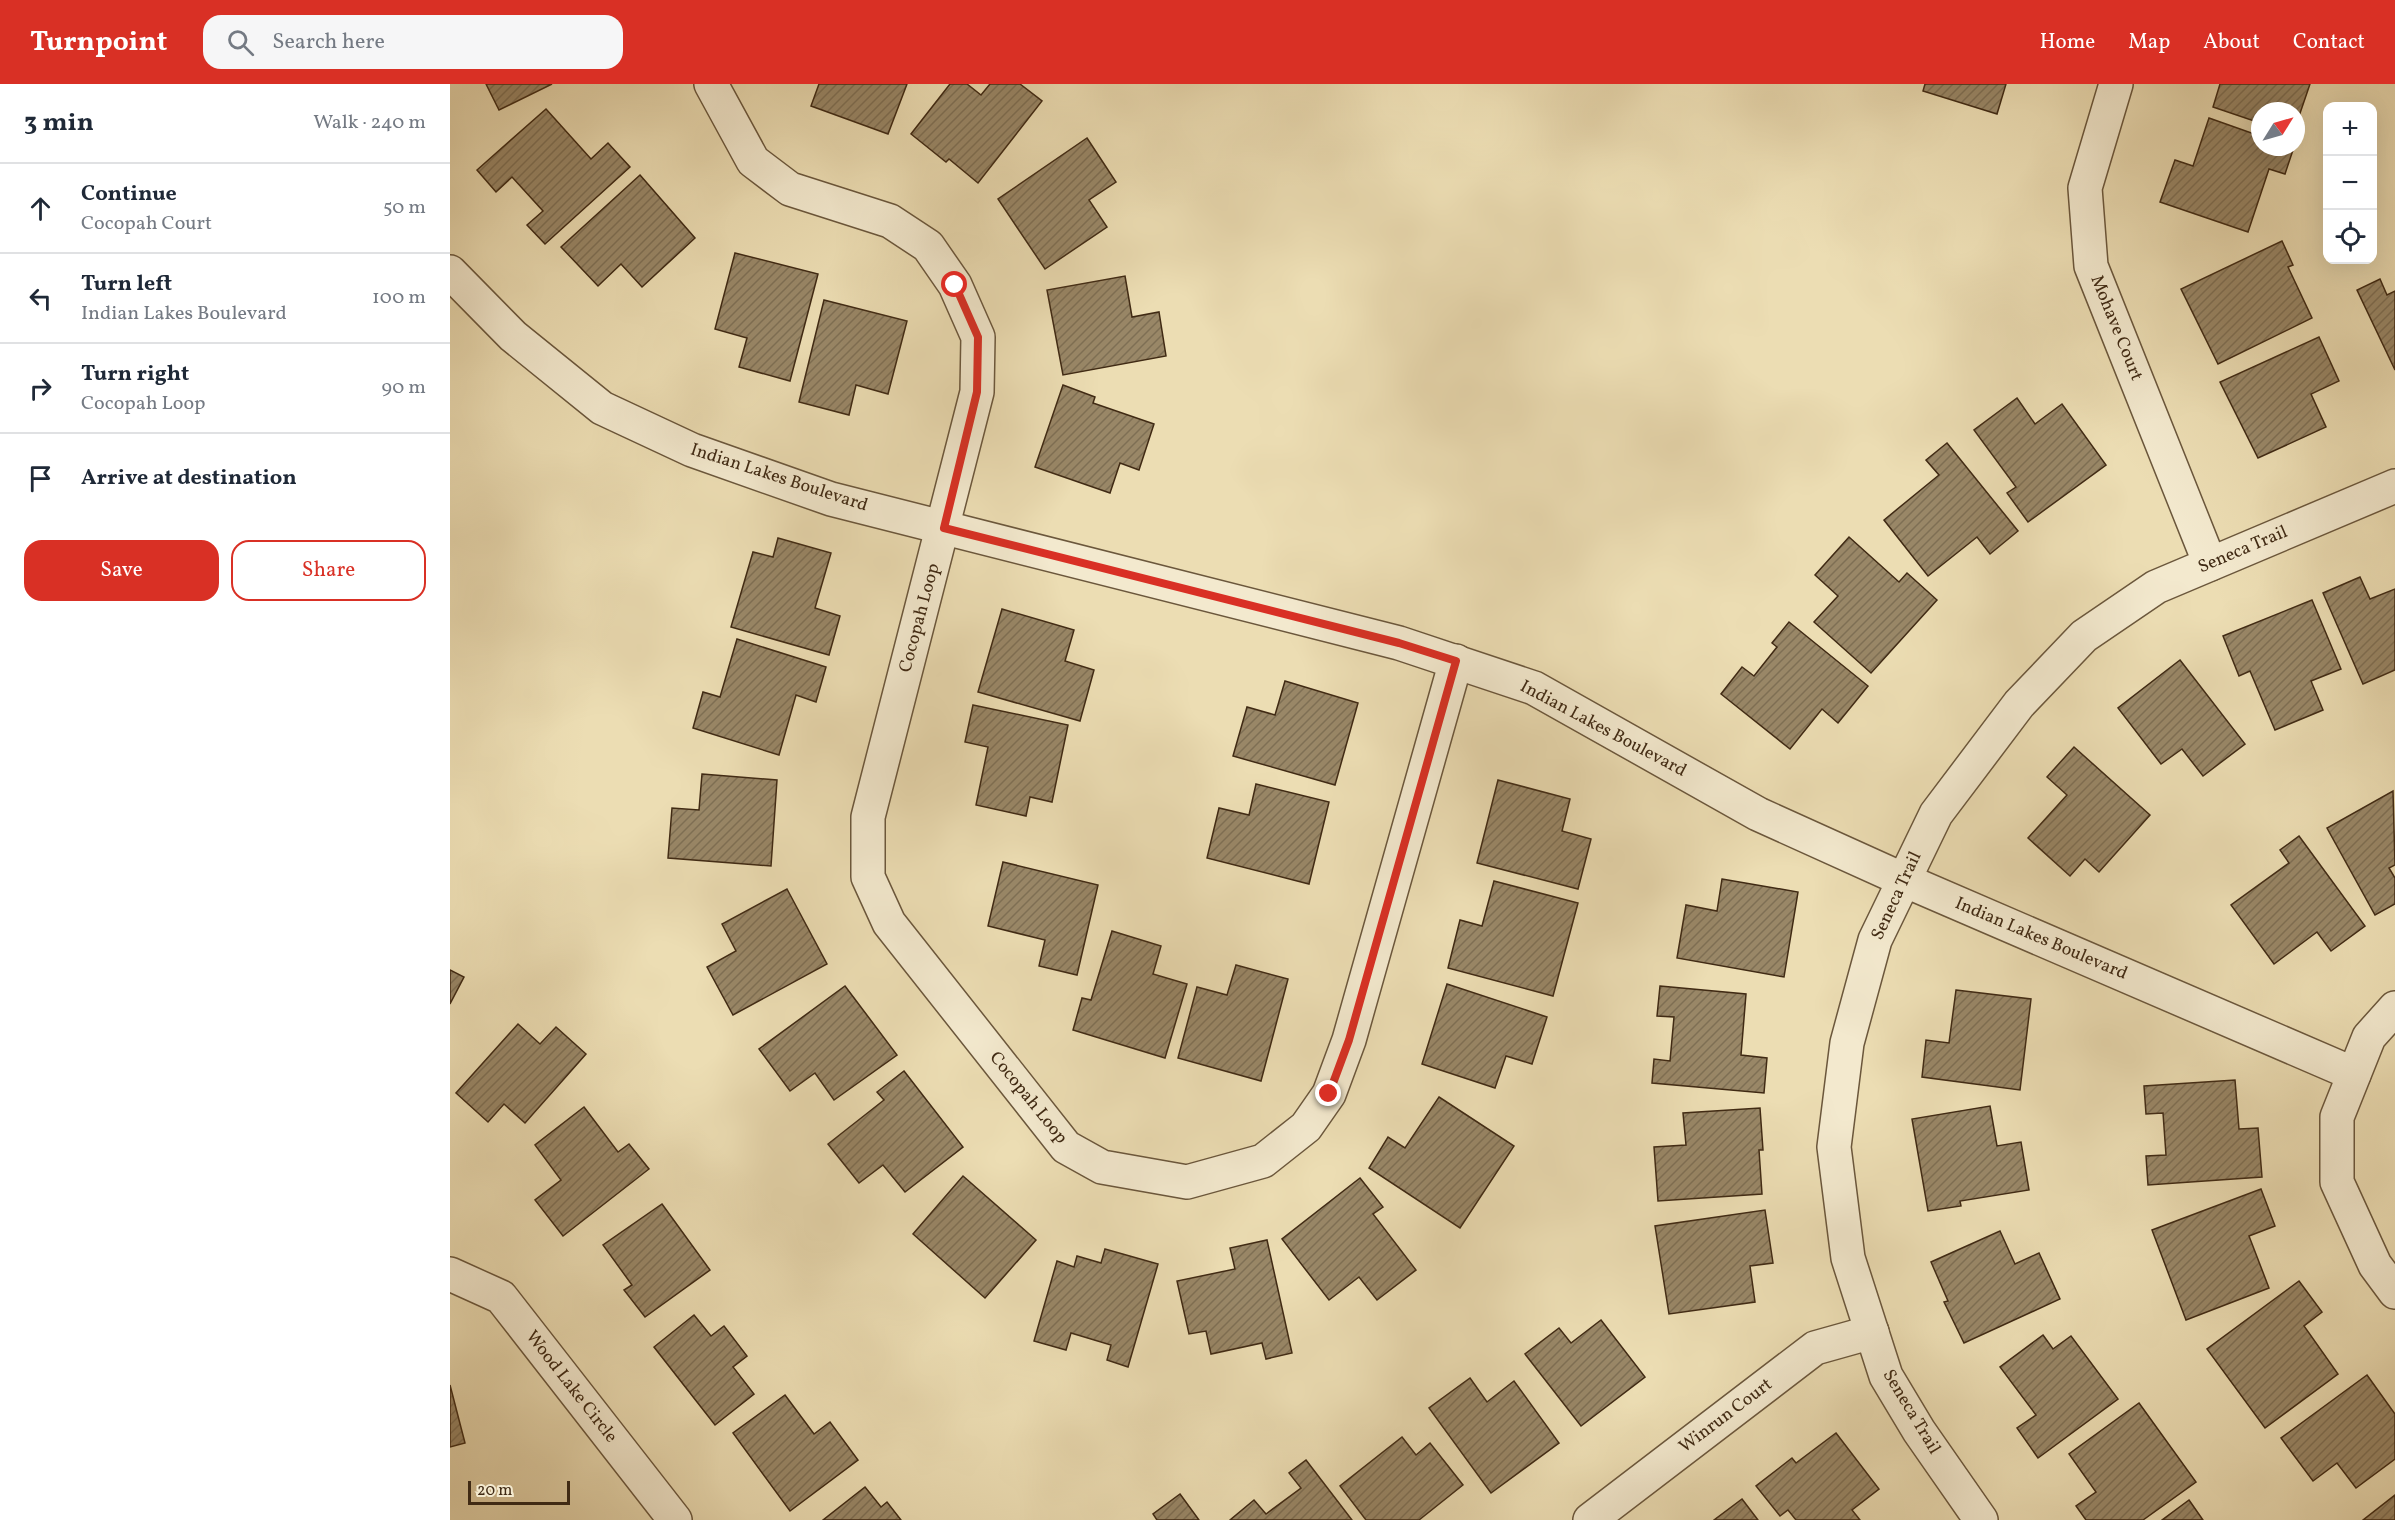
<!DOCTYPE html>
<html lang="en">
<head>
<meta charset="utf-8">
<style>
	body { margin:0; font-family:Vollkorn,serif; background:#f6f6f7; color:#1f2937 }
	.controls { position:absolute; right:18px; top:18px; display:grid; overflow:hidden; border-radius:12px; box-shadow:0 6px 24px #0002 }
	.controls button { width:54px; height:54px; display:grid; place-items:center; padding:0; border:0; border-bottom:2px solid #e0e1e3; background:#fff; color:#1f2937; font:30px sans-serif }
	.compass { position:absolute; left:1801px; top:18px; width:54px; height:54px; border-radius:50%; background:#fff; box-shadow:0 6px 24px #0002; rotate:53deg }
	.scale { position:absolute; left:18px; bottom:15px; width:102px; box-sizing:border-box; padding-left:6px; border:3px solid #402a14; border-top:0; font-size:16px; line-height:21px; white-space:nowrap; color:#402a14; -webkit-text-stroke:4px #f3e9ce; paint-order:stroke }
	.stop { position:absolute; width:18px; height:18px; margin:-14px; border:4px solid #d93025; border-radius:50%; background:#fff }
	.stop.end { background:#d93025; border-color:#fff; box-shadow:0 2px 6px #0008 }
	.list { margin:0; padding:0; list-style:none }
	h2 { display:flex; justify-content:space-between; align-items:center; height:78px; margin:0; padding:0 24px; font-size:26px }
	h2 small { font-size:20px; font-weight:400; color:#747a83 }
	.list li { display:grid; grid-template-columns:39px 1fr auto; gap:18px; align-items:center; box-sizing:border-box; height:90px; padding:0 24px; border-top:2px solid #e0e1e3 }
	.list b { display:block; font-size:22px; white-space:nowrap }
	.list p { margin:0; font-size:20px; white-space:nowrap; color:#747a83 }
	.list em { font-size:20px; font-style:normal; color:#747a83 }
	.actions { display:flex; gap:12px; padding:18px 24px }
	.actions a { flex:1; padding:14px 0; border:2px solid #d93025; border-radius:18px; text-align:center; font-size:21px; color:#d93025 }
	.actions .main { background:#d93025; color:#fff }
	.icon { flex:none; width:33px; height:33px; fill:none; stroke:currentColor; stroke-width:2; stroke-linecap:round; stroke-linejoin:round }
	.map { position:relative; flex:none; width:1945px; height:1436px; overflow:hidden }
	header { display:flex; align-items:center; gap:36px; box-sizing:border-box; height:84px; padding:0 30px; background:#d93025; color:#fff }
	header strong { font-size:28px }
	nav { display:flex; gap:33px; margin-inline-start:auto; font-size:21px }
	.search { width:420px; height:54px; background:#f6f6f7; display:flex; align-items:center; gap:15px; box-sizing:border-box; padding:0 21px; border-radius:18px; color:#747a83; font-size:22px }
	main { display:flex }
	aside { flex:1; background:#fff }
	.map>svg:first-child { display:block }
	.building { fill:url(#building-hatch); stroke:#402a14; stroke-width:1.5 }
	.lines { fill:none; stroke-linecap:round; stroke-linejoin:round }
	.minor-casing { stroke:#6b573c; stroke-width:36 }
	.minor { stroke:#f3e9ce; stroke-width:33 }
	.route { stroke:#d93025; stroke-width:8 }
	.labels { text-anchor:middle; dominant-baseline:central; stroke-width:5; stroke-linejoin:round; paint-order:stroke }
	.street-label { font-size:18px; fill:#402a14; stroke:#f3e9ce }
</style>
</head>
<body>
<header>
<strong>Turnpoint</strong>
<div class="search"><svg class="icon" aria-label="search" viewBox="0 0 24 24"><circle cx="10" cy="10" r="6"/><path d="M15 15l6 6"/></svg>Search here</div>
<nav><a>Home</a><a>Map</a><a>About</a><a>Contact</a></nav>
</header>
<main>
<aside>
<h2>3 min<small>Walk · 240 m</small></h2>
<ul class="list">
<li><svg class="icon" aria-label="ahead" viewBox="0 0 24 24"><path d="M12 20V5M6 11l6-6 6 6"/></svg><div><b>Continue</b><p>Cocopah Court</p></div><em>50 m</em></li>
<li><svg class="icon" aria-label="left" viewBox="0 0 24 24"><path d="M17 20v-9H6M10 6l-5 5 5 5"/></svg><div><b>Turn left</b><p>Indian Lakes Boulevard</p></div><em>100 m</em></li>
<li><svg class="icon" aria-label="right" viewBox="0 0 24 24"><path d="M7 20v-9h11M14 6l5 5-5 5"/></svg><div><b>Turn right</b><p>Cocopah Loop</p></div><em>90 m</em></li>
<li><svg class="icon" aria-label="arrive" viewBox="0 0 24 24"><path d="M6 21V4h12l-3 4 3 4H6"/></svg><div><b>Arrive at destination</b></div></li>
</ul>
<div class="actions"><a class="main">Save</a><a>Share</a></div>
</aside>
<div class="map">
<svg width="1945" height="1436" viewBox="0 0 1945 1436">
	<defs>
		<pattern id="building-hatch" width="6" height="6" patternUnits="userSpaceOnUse" patternTransform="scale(1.5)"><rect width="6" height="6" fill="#998767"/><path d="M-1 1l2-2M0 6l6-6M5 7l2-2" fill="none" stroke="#7e6f54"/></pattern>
	</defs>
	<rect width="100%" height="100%" fill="#ecddb3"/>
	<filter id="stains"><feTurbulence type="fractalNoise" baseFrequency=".00333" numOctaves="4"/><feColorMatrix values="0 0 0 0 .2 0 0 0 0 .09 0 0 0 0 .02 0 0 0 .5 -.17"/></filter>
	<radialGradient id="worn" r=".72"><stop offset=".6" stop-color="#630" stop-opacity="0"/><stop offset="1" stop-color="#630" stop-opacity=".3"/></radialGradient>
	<!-- building -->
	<g class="building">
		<path d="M36,0h66l-53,26z"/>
		<path d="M369,0h88l-19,50 -77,-28z"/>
		<path d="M500,0h17l14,11 9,-11h30l22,17 -64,82 -29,-24 -3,3 -35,-28z"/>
		<path d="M1475,0h81l-9,30 -74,-23z"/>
		<path d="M1770,0h90l-14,41v-14h-36v12l-47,-16z"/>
		<path d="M96,25l45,50 17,-16 22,24 -85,77 -18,-19 16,-14 -31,-34 -16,15 -19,-22z"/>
		<path d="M1759,34l51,18v11h34l-9,27 -16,-5 -21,63 -88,-30 15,-42 18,6z"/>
		<path d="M637,54l29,44 -27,18 18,27 -62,42 -47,-70z"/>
		<path d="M190,91l55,63 -53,49 -21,-23 -23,22 -37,-39z"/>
		<path d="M1832,157l11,24 -5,2 24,51 -94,46 -37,-75z"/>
		<path d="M285,169l83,21 -28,107 -51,-14 8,-29 -32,-9z"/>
		<path d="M675,192l7,41 27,-5 7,44 -103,19 -16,-85z"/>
		<path d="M1930,195l7,16 8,-4v79l-38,-80z"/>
		<path d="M374,216l83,21 -19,73 -32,-9 -7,30 -50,-13z"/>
		<path d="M1869,253l20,44 -28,13 15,33 -68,31 -38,-76z"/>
		<path d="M613,301l32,12 -2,6 61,21 -15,46 -19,-7 -10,30 -75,-26z"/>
		<path d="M1567,314l18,26 27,-20 44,61 -78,57 -21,-29 9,-6 -42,-57z"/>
		<path d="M1497,359l71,88 -28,23 -13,-17 -49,39 -44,-56 55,-45 -13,-15z"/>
		<path d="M1399,453l50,45 8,-9 30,27 -66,73 -57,-51 24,-26 -23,-21z"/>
		<path d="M328,454l53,15 -16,55 25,8 -11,39 -98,-28 22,-75 20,5z"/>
		<path d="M1910,493l10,22 25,-10v81l-32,14 -40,-91z"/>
		<path d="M1862,516l29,69 -30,12 12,29 -48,20 -25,-59 -11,5 -16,-40z"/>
		<path d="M552,525l72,21 -9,31 29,9 -14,51 -102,-29z"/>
		<path d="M1339,538l79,64 -30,37 -16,-14 -32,40 -69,-55 21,-27 12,9 23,-29 -5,-4z"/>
		<path d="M287,555l89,28 -10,35 -20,-7 -17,60 -86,-27 10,-36 17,5z"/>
		<path d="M1730,576l65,84 -42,32 -21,-27 -21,15 -43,-56z"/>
		<path d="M835,597l73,22 -23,82 -102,-29 14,-49 28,8z"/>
		<path d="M523,621l95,20 -16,77 -22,-5 -4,19 -50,-11 12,-58 -23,-5z"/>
		<path d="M1624,663l76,68 -51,57 -14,-13 -15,17 -42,-38 39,-43 -20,-18z"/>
		<path d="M252,690l75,6 -6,86 -103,-8 4,-50 27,2z"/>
		<path d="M1048,696l72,19 -8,32 29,8 -13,50 -101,-26z"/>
		<path d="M806,700l73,18 -20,82 -102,-26 12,-50 30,7z"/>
		<path d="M1943,707l2,74 -6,3 6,10v26l-20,11 -48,-87z"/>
		<path d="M1849,752l66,90 -34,25 -14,-19 -43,32 -43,-59 58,-42 -9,-13z"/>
		<path d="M553,778l95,23 -21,90 -38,-9 6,-26 -57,-14z"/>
		<path d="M1272,795l76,13 -14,85 -107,-19 9,-53 31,6z"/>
		<path d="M1044,797l84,22 -25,93 -105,-28 12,-48 22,6z"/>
		<path d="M337,805l40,75 -94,51 -26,-48 29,-16 -14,-27z"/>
		<path d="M662,847l49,15 -8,28 34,10 -22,74 -92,-28 9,-32 9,2z"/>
		<path d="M786,881l52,14 -27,102 -83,-23 19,-71 30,8z"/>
		<path d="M0,886l14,7 -14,27z"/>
		<path d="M997,900l100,33 -15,47 -26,-8 -11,32 -73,-24z"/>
		<path d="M395,902l52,69 -63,45 -19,-27 -25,18 -31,-42z"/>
		<path d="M1210,902l86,8 -5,61 26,3 -3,35 -112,-10 2,-24 16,2 4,-44 -17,-1z"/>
		<path d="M1506,906l75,9 -11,91 -98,-13 4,-37 23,3z"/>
		<path d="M68,940l22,20 16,-17 30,27 -61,69 -21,-19 -16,18 -32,-29z"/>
		<path d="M454,987l59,76 -58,45 -22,-27 -24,18 -31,-39 56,-44 -7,-8z"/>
		<path d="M1785,996l4,49 19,-1 4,49 -114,8 -2,-29 20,-1 -3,-42 -17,1 -2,-28z"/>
		<path d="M989,1013l75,49 -54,82 -91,-60 19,-31 17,11z"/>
		<path d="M1540,1022l7,40 24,-4 8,48 -69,11 1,5 -33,5 -16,-92z"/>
		<path d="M134,1023l34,45 11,-8 20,25 -86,67 -28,-36 26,-20 -26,-35z"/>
		<path d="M1310,1024l3,42h-4l3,44 -104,7 -4,-54 32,-2 -3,-32z"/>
		<path d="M513,1092l73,64 -51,58 -72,-64z"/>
		<path d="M910,1094l23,29 -10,7 43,56 -39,30 -18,-23 -30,23 -47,-61z"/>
		<path d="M1811,1105l14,37 -26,10 20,52 -83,32 -34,-90z"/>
		<path d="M212,1120l48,66 -65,47 -21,-27 8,-5 -29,-40z"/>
		<path d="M1315,1126l8,53 -23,3 5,36 -86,12 -14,-88z"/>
		<path d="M1550,1147l15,33 24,-11 21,46 -96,44 -20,-41 4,-1 -17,-39z"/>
		<path d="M817,1156l25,113 -26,6 -4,-16 -51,11 -5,-23 -17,3 -12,-53 58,-12 -5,-21z"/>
		<path d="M655,1165l53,15 -30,103 -21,-7 4,-15 -40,-12 -5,17 -32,-9 23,-80 17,6 3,-11 24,7z"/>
		<path d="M1849,1197l23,31 -18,14 34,48 -73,54 -58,-79z"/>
		<path d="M244,1231l17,21 13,-10 23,30 -14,11 21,27 -39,31 -61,-78z"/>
		<path d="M1151,1236l44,57 -64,49 -56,-72 34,-26 12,15z"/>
		<path d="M1593,1251l10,14 18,-13 47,63 -80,59 -21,-30 19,-13 -36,-48z"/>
		<path d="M1917,1291l28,39v45l-39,29 -19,-25 -24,18 -32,-43z"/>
		<path d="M1020,1294l17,24 27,-21 45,62 -68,50 -62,-85z"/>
		<path d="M0,1301l15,58 -15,4z"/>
		<path d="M335,1311l29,39 16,-12 28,38 -68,51 -57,-78z"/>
		<path d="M1689,1319l57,79 -53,38h-57l-10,-14 20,-14 -27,-38z"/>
		<path d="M1386,1349l43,56 -27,21 8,10h-64l-8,-10 -8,6 -24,-30 36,-28 4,5z"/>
		<path d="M952,1353l14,18 14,-12 33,42 -44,35h-53l-26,-34z"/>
		<path d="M856,1376l46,60h-122l24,-20 12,14 35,-26 -12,-15z"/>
		<path d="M415,1403l16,20 6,-5 14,18h-78z"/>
		<path d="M730,1410l19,26h-42l-4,-6z"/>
		<path d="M1945,1411v25h-32z"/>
		<path d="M1292,1415l16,21h-44z"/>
		<path d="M1739,1416l14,20h-41z"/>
	</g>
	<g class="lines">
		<defs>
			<g id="minor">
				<path d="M261,0l42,77 37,28 100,32 38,25 27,39 23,52 -1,55 -109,425v60l21,46 177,224 36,20 85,15 76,-21 43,-34 23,-33 20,-54 107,-379"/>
				<path d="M1666,0l-31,104 6,78 119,298"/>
				<path d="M0,188l63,64 89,72 90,42 139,49 568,144 135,45 224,126 146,66 450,194"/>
				<path d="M1945,924l-26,29 -32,80v65l38,83 20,27"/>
				<path d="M0,1190l51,23 174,223"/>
				<path d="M1140,1436l225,-172 57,-16"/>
				<path d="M1531,1436l-62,-89 -33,-55 -38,-118 -14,-111 13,-104 28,-103 61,-126 83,-110 65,-68 72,-49 239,-101"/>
			</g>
		</defs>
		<!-- minor casing -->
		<use href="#minor" class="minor-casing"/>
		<!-- minor -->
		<use href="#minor" class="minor"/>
	</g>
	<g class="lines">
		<!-- route -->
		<path class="route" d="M505,201l23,52 -1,55 -33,136 455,115 57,18 -107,379 -20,54"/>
	</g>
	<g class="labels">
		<!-- street labels -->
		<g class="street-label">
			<text transform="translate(1666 244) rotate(68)">Mohave Court</text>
			<text transform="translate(329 394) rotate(18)">Indian Lakes Boulevard</text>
			<text transform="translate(1793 466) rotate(-23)">Seneca Trail</text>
			<text transform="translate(470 534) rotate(-75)">Cocopah Loop</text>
			<text transform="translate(1153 645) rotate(28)">Indian Lakes Boulevard</text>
			<text transform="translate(1447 812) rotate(-65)">Seneca Trail</text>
			<text transform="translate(1591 855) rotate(23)">Indian Lakes Boulevard</text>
			<text transform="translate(578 1014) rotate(51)">Cocopah Loop</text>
			<text transform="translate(121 1303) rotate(52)">Wood Lake Circle</text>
			<text transform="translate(1461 1328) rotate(59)">Seneca Trail</text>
			<text transform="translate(1276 1332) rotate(-37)">Winrun Court</text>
		</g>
	</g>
	<rect width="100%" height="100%" filter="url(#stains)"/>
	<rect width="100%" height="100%" fill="url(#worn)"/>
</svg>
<div class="controls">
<button>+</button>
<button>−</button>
<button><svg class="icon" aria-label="locate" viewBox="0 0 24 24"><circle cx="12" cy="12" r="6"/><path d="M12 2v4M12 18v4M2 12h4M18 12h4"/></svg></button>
</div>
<svg class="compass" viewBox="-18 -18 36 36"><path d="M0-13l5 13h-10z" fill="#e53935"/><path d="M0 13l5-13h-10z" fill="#747a83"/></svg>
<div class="scale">20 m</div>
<div class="stop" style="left:505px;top:201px"></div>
<div class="stop end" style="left:879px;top:1010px"></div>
</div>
</main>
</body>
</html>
